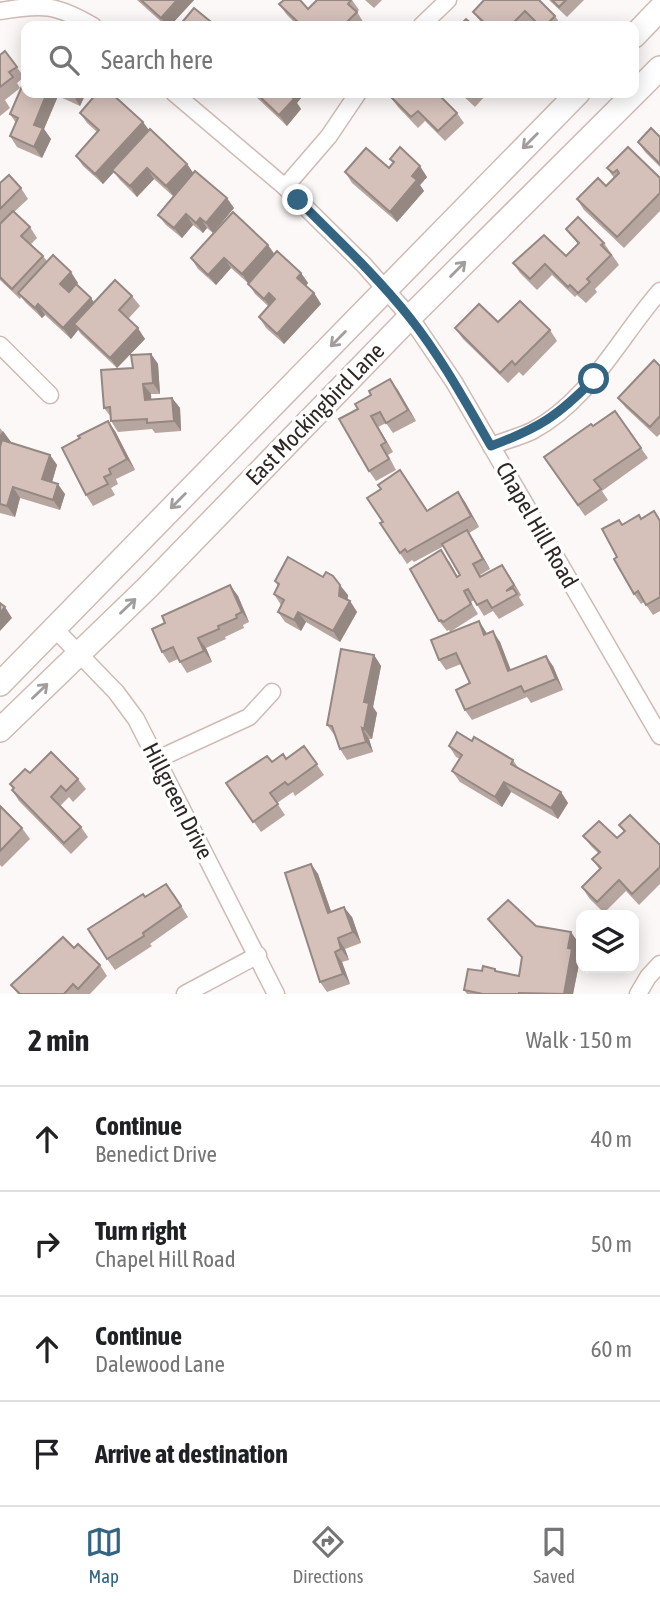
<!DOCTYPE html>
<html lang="en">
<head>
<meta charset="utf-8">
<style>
	body { margin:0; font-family:"Asap Condensed",sans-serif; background:#f6f6f6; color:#202124 }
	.controls { position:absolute; right:21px; bottom:21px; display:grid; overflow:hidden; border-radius:14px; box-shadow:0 4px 18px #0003 }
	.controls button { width:63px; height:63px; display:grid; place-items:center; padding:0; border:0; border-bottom:2px solid #e0e0e0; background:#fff; color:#202124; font:35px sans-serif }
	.stop { position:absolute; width:21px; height:21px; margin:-16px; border:5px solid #336583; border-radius:50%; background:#fff }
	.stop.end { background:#336583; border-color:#fff; box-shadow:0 2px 7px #0008 }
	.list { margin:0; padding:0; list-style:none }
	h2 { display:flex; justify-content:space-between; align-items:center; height:91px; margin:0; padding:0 28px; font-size:30px }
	h2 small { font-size:23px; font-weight:400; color:#757577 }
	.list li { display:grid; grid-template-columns:46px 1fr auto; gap:21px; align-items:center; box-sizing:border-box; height:105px; padding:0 28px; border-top:2px solid #e0e0e0 }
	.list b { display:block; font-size:26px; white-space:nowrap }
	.list p { margin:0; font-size:23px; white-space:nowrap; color:#757577 }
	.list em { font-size:23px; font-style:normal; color:#757577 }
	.icon { flex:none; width:38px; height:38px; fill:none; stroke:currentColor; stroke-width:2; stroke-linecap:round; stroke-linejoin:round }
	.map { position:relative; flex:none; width:660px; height:994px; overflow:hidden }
	.search { position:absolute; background:#fff; box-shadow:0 4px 18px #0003; left:21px; right:21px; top:21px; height:77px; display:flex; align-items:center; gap:18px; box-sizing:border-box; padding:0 24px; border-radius:14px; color:#757577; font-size:26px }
	.sheet { height:511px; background:#fff }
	nav { display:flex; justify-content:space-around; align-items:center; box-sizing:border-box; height:98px; border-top:2px solid #e0e0e0; background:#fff; font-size:19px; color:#757577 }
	nav a { display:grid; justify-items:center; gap:4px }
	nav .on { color:#336583 }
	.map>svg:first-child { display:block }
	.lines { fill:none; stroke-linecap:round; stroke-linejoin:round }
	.street-casing { stroke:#cfbbb5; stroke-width:19 }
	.secondary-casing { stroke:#cfbbb5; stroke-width:26 }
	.street { stroke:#fff; stroke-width:16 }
	.secondary { stroke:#fff; stroke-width:23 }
	.wall { fill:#b7a6a0 }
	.shaded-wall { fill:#958782 }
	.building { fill:#d5c1ba; stroke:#958782; stroke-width:2 }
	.oneway { stroke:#a19d9c }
	.route { stroke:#336583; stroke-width:9 }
	.labels { text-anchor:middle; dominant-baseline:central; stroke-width:7; stroke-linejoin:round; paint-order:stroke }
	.street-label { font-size:23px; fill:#2e2624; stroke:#fff }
</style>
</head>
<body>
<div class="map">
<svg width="660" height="994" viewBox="0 0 660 994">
	<rect width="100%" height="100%" fill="#fcf8f7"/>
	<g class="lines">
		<defs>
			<g id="street">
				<path d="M0,11c42,-7 56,-7 93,15"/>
				<path d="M421,26l27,-26"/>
				<path d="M174,93l111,94 79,78 46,52 44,65 206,354"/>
				<path d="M285,187l44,-51 29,-43"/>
				<path d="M0,345l50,50"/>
				<path d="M491,446c13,-5 28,-9 41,-15 58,-31 86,-92 128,-140"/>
				<path d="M53,627l63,65 20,27 140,275"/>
				<path d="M158,759l91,-42 23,-25"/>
				<path d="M185,994l73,-39"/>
				<path d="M638,994l10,-17 12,-13"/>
			</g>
			<g id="secondary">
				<path d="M634,36l26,-27"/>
				<path d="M0,684l578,-591"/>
				<path d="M0,730l148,-143 262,-270 250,-249"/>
			</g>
		</defs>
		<!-- street casing -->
		<use href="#street" class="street-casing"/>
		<!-- secondary casing -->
		<use href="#secondary" class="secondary-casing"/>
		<!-- street -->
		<use href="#street" class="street"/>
		<!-- secondary -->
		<use href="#secondary" class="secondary"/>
	</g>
	<!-- wall -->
	<g class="wall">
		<path d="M137,0h57l-24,26h-4z"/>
		<path d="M352,0l7,10 -2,2 7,11 -3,3h-63l-11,-11 -8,-11 29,5z"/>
		<path d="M365,0h17l-8,8z"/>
		<path d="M484,0l71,16 7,10h-25l-5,-4 -4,4h-44l-11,-14z"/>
		<path d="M549,0h35l-17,17z"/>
		<path d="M5,51l19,26 -7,6 3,5 -15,12 5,8 -10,8v-61z"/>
		<path d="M26,93h60l-6,13 -22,-10 -14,33 7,10 -9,19 -25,-11 -7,-11 6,-13 -6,-9z"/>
		<path d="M246,93h59l-8,10 4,6 -14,17 -33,-31 -3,2z"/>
		<path d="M460,93h24l2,2 -11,12z"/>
		<path d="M390,96l67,17 7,10 -19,18 -20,-20 -7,7 -20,-21z"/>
		<path d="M80,113l63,9 6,8 38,34 6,9 41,35 -21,25 -6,-5 -4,5 -10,-8 -11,13 -16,-13 -8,-10 16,-18 -20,-18 -17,18 -17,-17 -6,-8 -11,12 -20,-18 -7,-10 21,-24 -10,-9z"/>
		<path d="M660,137v30l-15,-15 -7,-10z"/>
		<path d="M390,159l37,18 -7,8 4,6 -27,31 -45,-39 -7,-11 44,-4 4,-5z"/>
		<path d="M607,168l53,10v33l-36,37 -40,-38 -7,-11 29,-13 8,-8z"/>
		<path d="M0,183l21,5 7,11 -14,13 16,15 7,11 -6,6 12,12 4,5 31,22 -2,2 18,17 38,-6 8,10 -12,13 17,20 -28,29 -36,-34 -3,-4 -7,9 -26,-24 -3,3 -16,-15 -5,-6 -1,2 -20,-19z"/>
		<path d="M566,229l38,14 15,22 -24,24 2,3 -11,11 -9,-8 -2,2 -23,-22 -15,15 -17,-17 -7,-10 53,-7 12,-12z"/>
		<path d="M274,254l27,19 7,10 -2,3 8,7 7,11 -37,40 -18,-16 -7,-11 10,-10 -14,-13 -7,-11 -17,-15 -15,17 -18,-16 -7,-11z"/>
		<path d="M498,322l52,8 7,11 -34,35 -4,-4 -11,11 -45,-44 -8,-11z"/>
		<path d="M151,354l7,10 2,30h-9v5l21,-1 8,10 1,23 -26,2 -3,-4 -34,3 -7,-11v-4l-7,-9 29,-40z"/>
		<path d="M660,366v68l-3,3 -31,-29 -8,-10z"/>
		<path d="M390,379l26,42 -23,12 -7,-10 -8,4 15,25 -5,3 8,15 -20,11 -7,-10 -11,-62z"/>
		<path d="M615,411l33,47 -46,33 6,9 -23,16 -41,-59 49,-31z"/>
		<path d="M0,428l11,14h-1l40,13 7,10 -5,17 13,12 -5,16 -40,-12 -5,19 -15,-4z"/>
		<path d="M115,431l20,39 -19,9 2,5 -7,4 4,7 -22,11 -7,-11z"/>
		<path d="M465,502l14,25 -10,6 21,36 -10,6 1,1 21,-11 19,30 -2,2 5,8 -25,14 -6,-8 -9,5 -10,-16 -3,2 7,12 -28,18 -1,-2 -2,1 -8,-10 10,-60 9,16 2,-2 -16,-29 -30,16 -2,-2 -5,4 -27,-41z"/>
		<path d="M639,515l3,4h18v92l-7,4 -9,-13 -3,2 -7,-10 -17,-37 5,-33z"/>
		<path d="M275,581l73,14 -1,5 3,1 7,11 -17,30 -34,-20 -5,9 -16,-9 -7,-10 3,-7 -7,-11 4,-8z"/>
		<path d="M230,585l8,11 11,26 -6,3 1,3 -19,9 1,2 -20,9 6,14 -25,11 -9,-14 -9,4 -7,-11 3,-29z"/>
		<path d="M479,621l8,13 13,8 11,28 42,-4 10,24 -32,13 -4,-6 -55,23 -7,-10 5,-27 -9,-19 -15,6 -7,-10z"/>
		<path d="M374,655l7,11 -8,41 4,6 -5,26h-3l4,13 -26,8 -7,-11 -5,-13 -8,-11z"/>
		<path d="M472,741l41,19 6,9 42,23 7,11 -10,16 -47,-27 -9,15 -42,-25 -8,-11 8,-12 -4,-2 -7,-11z"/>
		<path d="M304,746l20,29 -29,21 -2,-4 -16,11 8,12 -24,17 -35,-49 60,-24z"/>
		<path d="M30,773l48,6 8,10 -13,13 -4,-5 -9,9 21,21 7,10 -17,17 -52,-53 -7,-11 1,-1 -3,-5z"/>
		<path d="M0,806l22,22 8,11 -28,28 -2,-2z"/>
		<path d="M619,825l41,20v39l-21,21 -13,-14 -22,22 -15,-15 -7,-11 18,-17 -8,-11 6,-6 -7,-7 -8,-10 34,2 7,-6z"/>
		<path d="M311,864l7,10 13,37 21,6 9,26 -16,6 4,11 -7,2 8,22 -23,8 -7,-10z"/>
		<path d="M174,894l14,23 -38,27 2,2 -37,24 -8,-11 38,-62z"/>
		<path d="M488,919l48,7 42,16 -2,12 4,5 -7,35h-106l-3,-4 18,-19 13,-2 2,3 22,4 3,-18 -26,-29z"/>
		<path d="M74,948l26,17 7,11 -17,18h-72l-7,-9z"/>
	</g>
	<!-- shaded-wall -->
	<g class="shaded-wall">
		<path d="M177,0h17l-24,26h-3l-6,-8z"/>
		<path d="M47,93h8l3,3 -14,33 7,10 -9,19 -8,-11v-22z"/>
		<path d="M74,93h12l-6,13 -7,-11z"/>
		<path d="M289,93h16l-8,10 4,6 -14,17 -8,-11z"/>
		<path d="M143,122l7,10 -47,52 -8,-10z"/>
		<path d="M187,164l7,10 -20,23 -8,-11z"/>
		<path d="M420,166l7,11 -7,8 4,6 -27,31 -7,-10 22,-36z"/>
		<path d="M147,168l7,11 -17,18 -7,-11z"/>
		<path d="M227,198l7,10 -21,25 -7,-10z"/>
		<path d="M186,214l7,11 -11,13 -8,-10z"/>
		<path d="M200,218l7,10 -4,5 -7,-10z"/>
		<path d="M268,245l8,11 -27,29 -7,-11z"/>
		<path d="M224,258l7,10 -15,17 -8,-10z"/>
		<path d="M71,272l7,11 -10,11 -8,-10z"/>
		<path d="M301,273l7,10 -4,5 -7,-10z"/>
		<path d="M269,293l8,11 -5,5 -8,-10z"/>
		<path d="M314,293l7,11 -37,40 -7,-10z"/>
		<path d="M91,298l7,11 -24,15 4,6 -7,9 -8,-11z"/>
		<path d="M38,304l7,11 -3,3 -7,-10z"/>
		<path d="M138,328l7,11 -28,29 -7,-10z"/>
		<path d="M151,354l7,10 2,30 -7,-11z"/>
		<path d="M390,379l8,11 18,31 -8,-11z"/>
		<path d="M143,384l8,10 1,16 -7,-10z"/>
		<path d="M172,398l8,10 1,23 -7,-10z"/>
		<path d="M371,416l7,11 15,25 -7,-10z"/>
		<path d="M108,421l7,10 20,39 -8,-11z"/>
		<path d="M3,431l8,11 -11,11v-18z"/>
		<path d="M50,455l7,10 -7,24 -8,-10z"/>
		<path d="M58,484l7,10 -5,16 -7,-10z"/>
		<path d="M13,487l7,11 -5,19 -8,-11z"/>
		<path d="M458,492l7,10 14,25 -8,-11z"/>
		<path d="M467,530l7,11 16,28 -7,-10z"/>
		<path d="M502,565l7,10 12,20 -7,-10z"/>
		<path d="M230,585l8,11 11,26 -7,-10z"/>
		<path d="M340,585l8,10 -1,11 -8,-10z"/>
		<path d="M350,601l7,11 -17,30 -7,-11z"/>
		<path d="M5,607l7,11 -12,13v-18z"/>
		<path d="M298,612l8,10 -5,9 -7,-11z"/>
		<path d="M479,621l7,11 6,13 -8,-10z"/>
		<path d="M493,631l7,11 15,40 -7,-11z"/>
		<path d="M198,638l8,10 6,14 -8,-11z"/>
		<path d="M374,655l7,11 -8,41 4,6 -5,26 -8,-10v-27z"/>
		<path d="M546,656l7,10 10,24 -7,-11z"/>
		<path d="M362,728l7,11 4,13 -7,-10z"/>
		<path d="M504,782l7,10 -9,15 -7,-10z"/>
		<path d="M561,792l7,11 -10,16 -7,-11z"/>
		<path d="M311,864l7,10 17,49 -7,-10z"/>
		<path d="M344,907l8,10 9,26 -8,-11z"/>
		<path d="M571,932l7,10 -2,12 4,5 -7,35h-9l4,-46z"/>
		<path d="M338,938l7,11 4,11 -8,-11z"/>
		<path d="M335,952l7,10 8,22 -7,-10z"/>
	</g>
	<!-- building -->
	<g class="building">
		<path d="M141,0h36l-16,18z"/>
		<path d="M284,0h16l8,9 9,-9h34l-3,4 9,8 -14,14h-26l-3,-3 -3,3h-9l-23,-22z"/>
		<path d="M484,0h55l16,16 -10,10h-5l-15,-15 -15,15h-22l-15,-14z"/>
		<path d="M552,0h14l-7,7z"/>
		<path d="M194,8l22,18h-37z"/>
		<path d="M466,19l8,7h-15z"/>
		<path d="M5,51l12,16 -8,5 4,5 -13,10v-32z"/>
		<path d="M26,77v16h21l-13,32 9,3 -9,19 -24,-11 8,-18 -8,-4z"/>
		<path d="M97,93h14l32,29 -48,52 -19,-18 23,-26 -19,-17z"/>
		<path d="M256,93h33l-1,1 6,5 -15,16z"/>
		<path d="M394,93h43l20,20 -19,18 -20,-20 -7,6 -21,-21z"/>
		<path d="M463,93h8l-4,4z"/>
		<path d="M651,128l9,9v27l-22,-22z"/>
		<path d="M150,129l37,35 -21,22 -19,-18 -17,18 -18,-16z"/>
		<path d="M400,147l20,19 -8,10 5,4 -27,32 -45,-40 21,-24 23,20 5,-6 -4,-3z"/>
		<path d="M628,147l32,31v15l-43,44 -40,-38 21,-21 8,8 13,-13 -2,-3 -4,3 -6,-5z"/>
		<path d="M195,171l32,27 -21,25 -6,-5 -4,5 -10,-9 -12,14 -16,-13z"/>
		<path d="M9,175l12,13 -21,21v-26z"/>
		<path d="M13,211l17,16 -9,9 22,20 -31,33 -12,-12v-53z"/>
		<path d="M233,212l35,33 -26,29 -18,-16 -16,17 -17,-17z"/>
		<path d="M578,217l26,26 -3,2 10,10 -24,24 3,3 -12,11 -8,-8 -2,2 -23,-23 -15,15 -17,-16 31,-28 22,21 13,-13 -13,-14z"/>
		<path d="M277,251l24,22 -4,5 17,15 -37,41 -18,-17 16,-18 -6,-6 -5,6 -16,-15z"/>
		<path d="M53,255l18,17 -11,12 9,8 7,-8 15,14 -28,30 -25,-24 -3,4 -17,-15z"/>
		<path d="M115,280l17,16 -13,14 19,18 -28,30 -36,-34z"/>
		<path d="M520,301l30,29 -35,35 -3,-4 -12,12 -45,-45 24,-24 19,18z"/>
		<path d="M151,354l2,29 -10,1 2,16 27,-2 2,23 -27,2v-4l-36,2 -1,-14 -6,1 -3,-38 32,-2 -2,-13z"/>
		<path d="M654,360l6,6v50l-10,11 -32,-29z"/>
		<path d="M390,379l18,31 -22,13 -6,-11 -9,4 15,26 -5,3 8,14 -20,12 -30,-52 19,-10 -3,-5 16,-9 -2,-4z"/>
		<path d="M615,411l26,37 -47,32 7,9 -23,16 -34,-48 47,-33 2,2z"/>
		<path d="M108,421l19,38 -18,10 2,5 -7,3 4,7 -22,11 -24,-47 18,-10 -2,-2z"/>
		<path d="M2,440l48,15 -8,24 16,5 -5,16 -40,-13 -6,19 -7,-2v-57z"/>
		<path d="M400,470l27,41 31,-19 13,24 -64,36 -2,-3 -5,4 -20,-30 3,-1 -16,-24 14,-9 -3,-4z"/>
		<path d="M654,511l6,10v76l-14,8 -8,-14 -4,3 -20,-35 3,-2 -15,-28 17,-9 3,5 17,-10 2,4z"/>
		<path d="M467,530l16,29 -10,5 7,13 22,-12 12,20 -8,6 7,-3 4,6 -25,14 -5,-8 -10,5 -9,-16 -4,2 7,13 -28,18 -2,-2 -2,1 -29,-52 31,-19 16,27 3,-2 -18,-31z"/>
		<path d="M288,557l35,20 3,-5 7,4 7,9 -1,11 11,5 -17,30 -35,-19 -4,8 -16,-8 6,-12 -10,-6 5,-10 -4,-3z"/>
		<path d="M230,585l12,27 -6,3 1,3 -19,8 1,3 -21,9 6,13 -24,11 -7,-15 -11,5 -10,-23 13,-6 -3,-7z"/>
		<path d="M0,603l5,4 -5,6z"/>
		<path d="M479,621l5,14 9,-4 15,40 38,-15 10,23 -32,13 -3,-6 -56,24 -9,-20 14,-7 -14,-30 -17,7 -8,-20z"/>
		<path d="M341,649l33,6 -10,47 5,1 -5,26 -2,-1 4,14 -26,7 -8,-23 -5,-1z"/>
		<path d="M457,732l15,9 2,-4 39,23 -2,4 50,28 -10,16 -47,-26 -9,15 -43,-26 10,-16 -13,-9z"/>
		<path d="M304,746l13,18 -29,21 -3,-3 -15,11 8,11 -25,18 -27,-39 41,-27 5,6 11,-8 3,5z"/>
		<path d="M51,752l27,27 -12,12 -5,-5 -10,11 30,30 -17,16 -52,-53 2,-2 -4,-4 15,-15 5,4z"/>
		<path d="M0,806l22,22 -22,23z"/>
		<path d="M630,815l30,30v22l-28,27 -13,-14 -22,22 -15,-15 19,-19 -9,-9 8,-7 -17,-16 16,-15 18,17 8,-7 -6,-6z"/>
		<path d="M311,864l17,49 16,-6 9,25 -15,6 3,11 -6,3 8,22 -23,8 -35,-109z"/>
		<path d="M166,884l15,22 -38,27 1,3 -37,23 -19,-30 55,-35 2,3z"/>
		<path d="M508,900l28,26 35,6 -3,16 4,1 -8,45 -45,-1v1h-36l-19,-4 4,-21 14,2 1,-5 12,3v2l24,5 3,-19 -34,-38z"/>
		<path d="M63,937l11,11 4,-4 22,21 -22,24 -5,-5 -9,10h-44l-9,-9z"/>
	</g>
	<!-- one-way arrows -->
	<defs><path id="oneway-shaft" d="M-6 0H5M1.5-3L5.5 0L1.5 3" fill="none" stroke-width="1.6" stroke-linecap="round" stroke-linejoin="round" transform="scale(1.75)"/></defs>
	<g class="oneway">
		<use href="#oneway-shaft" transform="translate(530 141) rotate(135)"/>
		<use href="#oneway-shaft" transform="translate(458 269) rotate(-45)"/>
		<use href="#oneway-shaft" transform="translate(338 339) rotate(135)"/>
		<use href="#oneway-shaft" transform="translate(178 501) rotate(135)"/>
		<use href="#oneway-shaft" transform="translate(128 606) rotate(-44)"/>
		<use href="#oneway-shaft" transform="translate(40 691) rotate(-44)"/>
	</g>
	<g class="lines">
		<!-- route -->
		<path class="route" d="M298,200c38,38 78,75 112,118 31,39 56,85 81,128 48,-18 67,-30 103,-67"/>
	</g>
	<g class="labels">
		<!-- street labels -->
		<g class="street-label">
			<text transform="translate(315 414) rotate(-46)">East Mockingbird Lane</text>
			<text transform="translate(537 525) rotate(60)">Chapel Hill Road</text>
			<text transform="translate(178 801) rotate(63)">Hillgreen Drive</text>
		</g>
	</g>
</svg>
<div class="controls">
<button><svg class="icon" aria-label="layers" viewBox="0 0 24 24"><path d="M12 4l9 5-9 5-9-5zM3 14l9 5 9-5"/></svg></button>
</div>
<div class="stop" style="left:594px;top:379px"></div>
<div class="stop end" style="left:298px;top:200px"></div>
<div class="search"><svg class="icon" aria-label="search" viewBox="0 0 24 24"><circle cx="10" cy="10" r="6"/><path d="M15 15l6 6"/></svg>Search here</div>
</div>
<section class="sheet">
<h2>2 min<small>Walk · 150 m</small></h2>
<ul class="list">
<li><svg class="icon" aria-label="ahead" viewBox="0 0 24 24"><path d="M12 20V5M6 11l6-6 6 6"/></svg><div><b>Continue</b><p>Benedict Drive</p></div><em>40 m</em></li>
<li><svg class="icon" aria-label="right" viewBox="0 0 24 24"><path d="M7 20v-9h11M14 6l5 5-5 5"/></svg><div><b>Turn right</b><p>Chapel Hill Road</p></div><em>50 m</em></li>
<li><svg class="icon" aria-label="ahead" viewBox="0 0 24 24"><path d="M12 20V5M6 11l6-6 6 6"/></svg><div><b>Continue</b><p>Dalewood Lane</p></div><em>60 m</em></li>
<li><svg class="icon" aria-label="arrive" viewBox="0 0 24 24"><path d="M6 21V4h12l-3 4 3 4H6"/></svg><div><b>Arrive at destination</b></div></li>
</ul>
</section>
<nav>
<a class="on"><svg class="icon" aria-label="map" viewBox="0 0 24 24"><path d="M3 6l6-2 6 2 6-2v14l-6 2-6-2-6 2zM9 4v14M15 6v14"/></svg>Map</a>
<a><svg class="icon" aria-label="directions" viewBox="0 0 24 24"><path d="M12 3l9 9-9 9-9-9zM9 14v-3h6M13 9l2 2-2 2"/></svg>Directions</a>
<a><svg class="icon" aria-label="saved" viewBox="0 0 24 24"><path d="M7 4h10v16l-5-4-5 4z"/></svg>Saved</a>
</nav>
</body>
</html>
